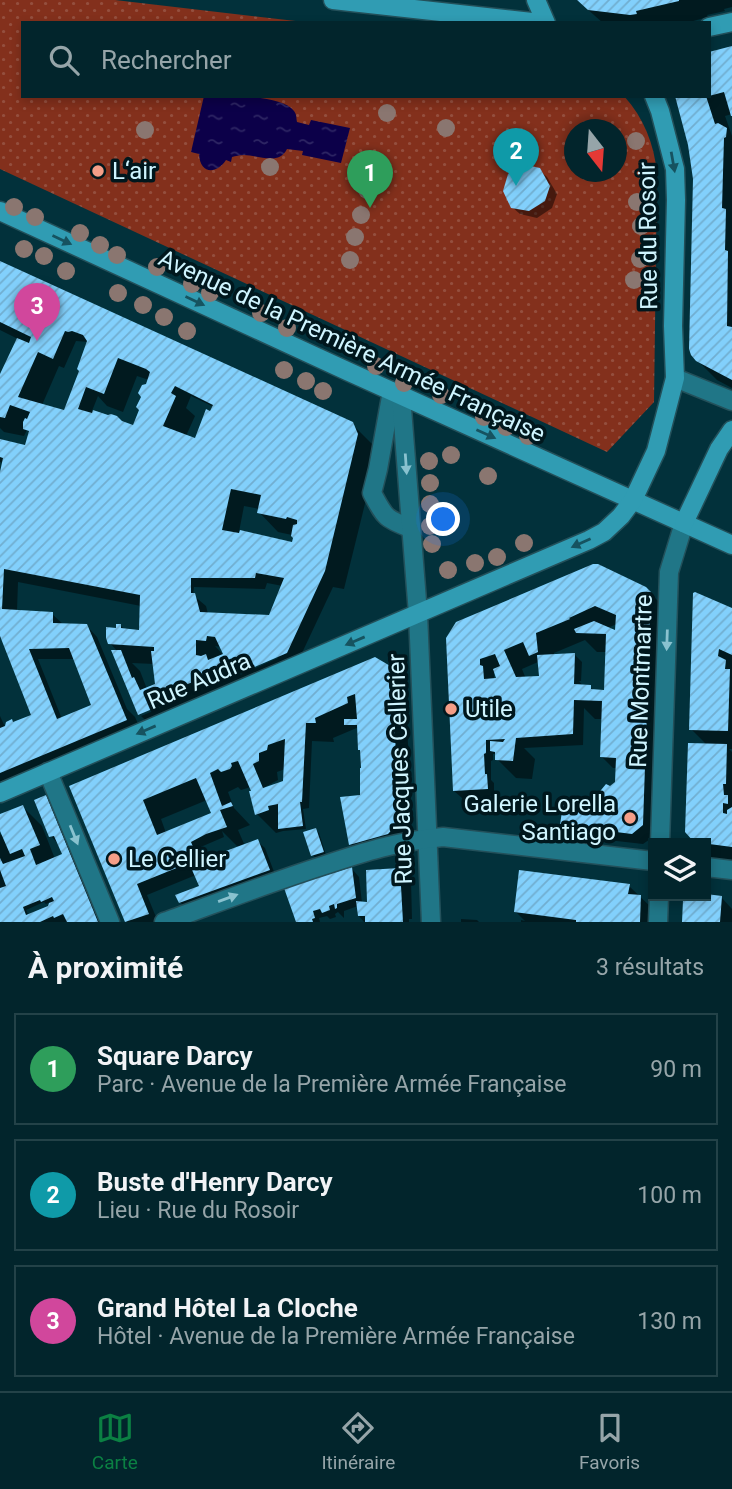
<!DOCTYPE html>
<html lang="fr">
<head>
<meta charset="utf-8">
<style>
	body { margin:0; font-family:Roboto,sans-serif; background:#0c2d34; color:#f1f3f6 }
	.controls { position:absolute; right:21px; bottom:21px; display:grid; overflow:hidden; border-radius:0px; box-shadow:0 4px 10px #0003 }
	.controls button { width:63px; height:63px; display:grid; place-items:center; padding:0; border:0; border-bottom:2px solid #234248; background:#02252c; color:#f1f3f6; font:35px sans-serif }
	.compass { position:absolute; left:564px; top:119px; width:63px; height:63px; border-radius:50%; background:#02252c; box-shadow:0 4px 10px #0003; rotate:163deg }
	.you { position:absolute; left:444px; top:520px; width:24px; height:24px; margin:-18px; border:5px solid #fff; border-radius:50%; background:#1a73e8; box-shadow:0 0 0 10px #1a73e833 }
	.badge { display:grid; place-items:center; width:46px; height:46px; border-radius:50%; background:#0b8043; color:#fff; font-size:23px; font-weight:700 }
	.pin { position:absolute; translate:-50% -58px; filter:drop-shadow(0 2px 4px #0008) }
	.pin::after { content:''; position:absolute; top:37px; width:24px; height:21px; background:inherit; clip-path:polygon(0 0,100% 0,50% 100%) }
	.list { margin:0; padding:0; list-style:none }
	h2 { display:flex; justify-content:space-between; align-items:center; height:91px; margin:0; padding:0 28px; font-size:30px }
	h2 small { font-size:23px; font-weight:400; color:#96a5a9 }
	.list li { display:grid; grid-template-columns:46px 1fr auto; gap:21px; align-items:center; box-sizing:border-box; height:112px; margin:0 14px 14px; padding:0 14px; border:2px solid #234248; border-radius:0px }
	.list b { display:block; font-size:26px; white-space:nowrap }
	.list p { margin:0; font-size:23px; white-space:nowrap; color:#96a5a9 }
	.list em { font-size:23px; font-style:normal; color:#96a5a9 }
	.icon { flex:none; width:38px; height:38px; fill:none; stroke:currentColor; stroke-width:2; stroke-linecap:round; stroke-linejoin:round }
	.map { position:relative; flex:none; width:732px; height:922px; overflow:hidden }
	.search { position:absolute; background:#02252c; box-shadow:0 4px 10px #0003; left:21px; right:21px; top:21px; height:77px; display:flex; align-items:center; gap:18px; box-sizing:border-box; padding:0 24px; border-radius:0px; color:#96a5a9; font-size:26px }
	.sheet { height:469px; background:#02252c }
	nav { display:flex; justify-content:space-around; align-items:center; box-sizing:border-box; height:98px; border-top:2px solid #234248; background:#02252c; font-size:19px; color:#96a5a9 }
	nav a { display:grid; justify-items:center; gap:4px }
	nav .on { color:#0b8043 }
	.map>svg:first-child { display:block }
	.park { fill:url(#park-dots); fill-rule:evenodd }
	.water { fill:url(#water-ripples) }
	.shadow { fill:#0007; fill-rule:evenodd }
	.building { fill:url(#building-hatch); fill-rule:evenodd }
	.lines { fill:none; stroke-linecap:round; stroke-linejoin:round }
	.street-casing { stroke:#23505a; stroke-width:21 }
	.secondary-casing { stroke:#23505a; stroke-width:21 }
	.street { stroke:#207687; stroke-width:18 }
	.secondary { stroke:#309cb3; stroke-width:18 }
	.tree { fill:#8a7670 }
	.oneway { fill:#165360 }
	.oneway2 { fill:#89c2cf }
	.poi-dot { fill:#f49e88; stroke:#00171d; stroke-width:2.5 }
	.labels { text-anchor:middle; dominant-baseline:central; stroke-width:7; stroke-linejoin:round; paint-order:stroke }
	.poi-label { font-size:24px; fill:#cff5ff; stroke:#00171d; text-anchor:start }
	.street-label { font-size:24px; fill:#cff5ff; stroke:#00171d }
</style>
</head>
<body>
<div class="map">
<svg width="732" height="922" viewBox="0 0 732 922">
	<defs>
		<pattern id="park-dots" width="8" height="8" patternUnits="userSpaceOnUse" patternTransform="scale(1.75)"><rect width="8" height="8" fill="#83301c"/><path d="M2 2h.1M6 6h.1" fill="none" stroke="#944f3e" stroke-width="1.8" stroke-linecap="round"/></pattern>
		<pattern id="water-ripples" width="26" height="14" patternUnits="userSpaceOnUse" patternTransform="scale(1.75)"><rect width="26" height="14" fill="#0c0049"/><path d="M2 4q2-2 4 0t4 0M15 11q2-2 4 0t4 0" fill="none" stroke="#2e2664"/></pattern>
		<pattern id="building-hatch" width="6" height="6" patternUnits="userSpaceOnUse" patternTransform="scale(1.75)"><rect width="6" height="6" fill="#82d0fc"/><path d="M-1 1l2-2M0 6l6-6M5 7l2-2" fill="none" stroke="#71aed0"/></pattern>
	</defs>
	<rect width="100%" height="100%" fill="#02313b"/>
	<!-- park -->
	<path class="park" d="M0,0h115l198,23h-290v73h601c20,22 30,48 33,77l-3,229 -47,50 -607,-283zM574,130h42v42h-42z"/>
	<!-- water -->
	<path class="water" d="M204,96c20,0 77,-2 90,15 3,4 2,6 3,11l12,3 2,-5 39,8 -9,35 -39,-8 1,-4 -16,-2c-8,17 -29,6 -43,6 -5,0 -8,1 -12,2l-1,5 -5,-2c-10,15 -26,14 -27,-6l-8,-2z"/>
	<!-- shadow -->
	<g class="shadow">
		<path d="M577,0h155v7l-8,2 1,2 -18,4 1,2 -22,6h-83z"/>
		<path d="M732,48v66l-7,2 7,20v252l-15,-8 -20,-20 -2,-182 -5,-33 -14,-49h33v-42z"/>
		<path d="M539,170l8,7 10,17 -5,14 -15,10 -17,-4 -8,-7z"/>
		<path d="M0,263l352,161 20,20 5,11 -33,134 -11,-2 -31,66 9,8 -5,11 -47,20 -7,-7 -93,48 -18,-17 19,-8 -3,-3 -17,8 1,2 -1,-1 -22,-62 -8,-9 11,-17 4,4 16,2v-26l-123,-24 -1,29 35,3 12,11h22l11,12 30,72 8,8 10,22 -145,61v-84l6,13 28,-13 -31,-78h-3v-154l4,-21 -4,-1v-21l26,6 4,-14 -3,-3 -3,6 -20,-4 -4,-4v-49l18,-40 -18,-9zM76,341l13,1 -24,70 -23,-7 17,-39 5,2zM137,376l12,4 -15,47 -42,-16 6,-15 9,10 16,6zM191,396l23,11 4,9 -22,24 -10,-4 9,-20 -9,-8zM244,506l16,3 -1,3 19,20 14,3 2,2 -1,7 -54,-12zM267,583l16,3 -13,31 -62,-3 -2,-8 -13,-11 1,-8 71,2zM215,646l6,1 5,11zM277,655l1,3 -38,17v-4zM38,659h37l20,47 -33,13zM132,663l22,1 3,21 -10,4 -7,-18z"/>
		<path d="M645,588l25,25 -17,224 -10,7 -70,-8 -11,-11 55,-42v-15h-4l-11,-11 1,-38h-8l-11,-11 -1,37 -59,3 11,11 -3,20 -16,-1 -19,-19v-5h-4v6l-2,1v19l3,3v13l-32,2 -8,-7 -6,-153zM617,624v8l-10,-4zM585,640l12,12h10l-1,39h-12l-4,-4h-6l-5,-6h2l1,-19 -7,-7 -21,1v-3zM538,662l2,16 -14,1 -4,-10zM494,669l6,16 -6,-6z"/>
		<path d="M732,610v139h-3l3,3v111l-17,-2 -9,-9v-9h-9l-10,-12 20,-86 -16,-16z"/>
		<path d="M391,668l14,15 6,122h-3l1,28 -48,22 -11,-11 12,-47 -3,-70 -26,11 1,4 -22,-1 -3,67 -6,1 3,20 -23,2 -7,2 -19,-19 -6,-27 -10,3 -3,-3 -10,5 6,16 16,17 -12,5 7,16 12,-5 8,7 11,29 -85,36 -11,-11 21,-15 -5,-12 -49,20 11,27h-31l-55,-135zM285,769l-1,14 -18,6 -1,-2 13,-7 -1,-8zM207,800l9,21 -50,12 -5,-14zM222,831l17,17 -35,13 -2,-6 -6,-6 28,-12z"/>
		<path d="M46,797l19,19 36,106h-101v-88l5,4 -5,-11v-11l23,-9 19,19 13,33 9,-4 -5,-10 -8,-9zM44,902l2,2 4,-2 -1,5 -20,9 -3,-6z"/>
		<path d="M316,830l3,3 7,22 -10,3 -4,-3z"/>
		<path d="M352,869l7,8 3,26h7l31,-33 11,11 1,38h-3v3h-45l-5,-6 -1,-10 -14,5v7l-6,-6 -3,2 1,3 -6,2 -3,-3 -8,2 1,4h-22z"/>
		<path d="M629,886l26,25 -1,11h-133v-2l4,1 -9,-9z"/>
		<path d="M706,895l15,2 11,12v13h-48l1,-21 7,-5z"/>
		<path d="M461,919l16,1 2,2h-18z"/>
	</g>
	<!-- building -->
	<g class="building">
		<path d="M577,0h102v1l-43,10 1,3 -7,1 -42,-5z"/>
		<path d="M732,46v70h-1l-7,-24 -15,4v-44z"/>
		<path d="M675,96h31l9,28 3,-1 9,5 -1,9 -2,1 -2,70 4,1 -1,41 3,1 -1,75 5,1v53l-36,-19 -5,-6 -2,-6 4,-170 -5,-34z"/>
		<path d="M522,164l18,4 10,18 -5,15 -16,10 -18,-3 -8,-17 5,-17z"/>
		<path d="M0,261l353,161 5,12 -33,137 -38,82 -49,21 -4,-9 -56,23 3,9 -43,18 -27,-65h10l11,28 2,-1 6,13 15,-6 -4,-33h3v-4l-46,-3 -2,-6v-11l10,1v-4h5v4l18,2 1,-35 -136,-26 -2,40 51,3v11l34,1 40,96 -127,53v-45l5,-2 1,-4 6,-3 1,3 18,-7 -31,-79v-164l3,-14 -3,-1v-18l25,6 4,-14 -6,-2v-7l2,-4 2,1 3,-7 -20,-7 -5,13 -5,-1v-43l17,-36 12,5 2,-6 -31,-15zM65,331l3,1 4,-1 11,4 4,6 -10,28 2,2 -15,39 -46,-13 20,-45 15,7zM118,358l28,11 4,3 -4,12 -4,1 -4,8 3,4 -5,10 3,3 -6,15 -11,-4 -5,-5 -6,-2 -3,1 -15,-5 -1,3 -14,-4 8,-22 18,7zM175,386l38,19 -3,6 -4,-2 -11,29 -32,-12 13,-30 -5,-3zM231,489l30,6 -4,18 29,6 1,-2 10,3v4l-4,1 -2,11 2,2 -1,4 -52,-12 -1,3 -17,-3zM256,573l28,5 -15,37 -69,-3 -5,-19h-4v-15h64zM207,636l8,1 8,17 -15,6 -2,-6 -5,2 -5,-1v-15l10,1zM69,648l22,57 -34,14 -28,-70z"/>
		<path d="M593,564h5l48,23 5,5 -8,233 -11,9 -72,-9 4,-28 28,4 14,-17 4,2 5,-4 1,-24 -16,-1 2,-56 -28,-1 -1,34 -57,4 -3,23 -18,-1v-8l-5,-1v-10l13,1 2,-3 -19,1v13l-2,1 1,20h2l1,15 -35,2 -7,-153 10,-16zM595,606l21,9 -1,15 -21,-9 -20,8 2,4 30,1 -2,56 -13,-1v-4l-17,-1 1,-31 -38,2 2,21 -23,1 -12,-27 19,-8 6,14 9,-4 -2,-19 34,-14 -1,-1zM495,654l5,12 -7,3 3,9 -12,1 -1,-13 -3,-1v-6z"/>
		<path d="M695,592l37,16v47l-13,-6 -1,7 8,4 -1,9h5l-2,62 -39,-1 4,-137z"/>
		<path d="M375,657l17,10 7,155 -11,12 -39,11 -9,-48 20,-2v-27h1l-1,-18h-2l-1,-25h-13v-6h13l-2,-25 -8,3 1,6 -33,15 1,5h-10l-4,79h-2l3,24 -25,3v-25l-10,2 1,4 -14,5 -6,-24h2l-13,-30 -7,2 1,3 -2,3 -9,3 -3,-3 -8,4 12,33 9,-4 2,4 -13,4 7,17 -21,7 -15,8 8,19 59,-22 12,31 -91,33 -4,-8 24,-9 -10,-23 -52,21 12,30 -24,8 -56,-136zM285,739l-2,42 -20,7 -10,-24 6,-3v-8l8,-3 1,-5zM196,778l15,35 -54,22 -14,-35z"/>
		<path d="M688,743l39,1 -1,40h-3l1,11h4v9l-5,-1v10l4,1v-4l5,-3v40l-38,-5 -9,-10z"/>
		<path d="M46,795l41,100 11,27h-31l-4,-8 -9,4 -1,-2 -13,6h-40v-34l6,-2 -6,-16v-12l3,6 22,-8 -3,-7 -12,5 -10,-23v-17l23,-9 17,40 -10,4 6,16 26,-11 -8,-18 -5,1 -15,-37zM52,897l2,4 -5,2 -1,3 -22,9 -3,-8 17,-7 1,2z"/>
		<path d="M316,828l8,24 -13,4 -8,-24z"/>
		<path d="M352,867l4,31 -19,6v4l-2,1 -1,-5 -5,2 1,4 -8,3 -2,-4 -7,2 2,7 -3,1 1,3h-17l-12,-34z"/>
		<path d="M400,868l3,54h-38v-6h-7l-2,-15 11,1 -1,-32z"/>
		<path d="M519,870l111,14 -2,10 13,1 -1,27h-64v-2l-62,-8z"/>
		<path d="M706,894l16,2 -2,26h-38l1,-22 6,-4h17z"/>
	</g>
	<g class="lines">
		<defs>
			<g id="street">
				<path d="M675,378l57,23"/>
				<path d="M392,391l-14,78 -6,24c13,24 12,25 38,35"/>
				<path d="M401,396l17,218 13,308"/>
				<path d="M48,772l62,150"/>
				<path d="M660,843l9,-271 15,-49"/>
				<path d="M706,867l26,3"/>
				<path d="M164,922c53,-19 105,-39 158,-56 42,-14 76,-25 121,-29l210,24"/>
				<path d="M658,922l1,-26"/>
			</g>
			<g id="secondary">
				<path d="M333,0l208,23"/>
				<path d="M536,0l10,23"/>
				<path d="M709,27l23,-5"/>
				<path d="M0,211l347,160 385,174"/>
				<path d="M684,523l35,-74 13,-19"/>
				<path d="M0,793l589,-253 15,-8 17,-16 12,-16 23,-49 19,-73 -2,-52 3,-126 -1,-31 -15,-58 -6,-15"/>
			</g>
		</defs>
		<!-- street casing -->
		<use href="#street" class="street-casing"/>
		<!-- secondary casing -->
		<use href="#secondary" class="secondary-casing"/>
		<!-- street -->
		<use href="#street" class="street"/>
		<!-- secondary -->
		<use href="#secondary" class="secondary"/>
	</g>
	<!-- trees -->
	<g class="tree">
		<circle cx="387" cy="113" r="9"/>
		<circle cx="446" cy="128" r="9"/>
		<circle cx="145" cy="130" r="9"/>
		<circle cx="636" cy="141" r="9"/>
		<circle cx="270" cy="167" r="9"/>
		<circle cx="367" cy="190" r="9"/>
		<circle cx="637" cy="202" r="9"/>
		<circle cx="14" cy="207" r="9"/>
		<circle cx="361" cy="215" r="9"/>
		<circle cx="35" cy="217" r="9"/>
		<circle cx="641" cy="226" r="9"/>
		<circle cx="80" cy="233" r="9"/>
		<circle cx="355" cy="237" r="9"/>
		<circle cx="100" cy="245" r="9"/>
		<circle cx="24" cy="249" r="9"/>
		<circle cx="117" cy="255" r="9"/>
		<circle cx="44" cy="256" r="9"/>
		<circle cx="640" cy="259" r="9"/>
		<circle cx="350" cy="260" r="9"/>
		<circle cx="157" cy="267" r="9"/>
		<circle cx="66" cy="271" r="9"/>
		<circle cx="634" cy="280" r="9"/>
		<circle cx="192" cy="284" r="9"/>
		<circle cx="118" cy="293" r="9"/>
		<circle cx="210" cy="293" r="9"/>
		<circle cx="143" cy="305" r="9"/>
		<circle cx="261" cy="313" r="9"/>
		<circle cx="164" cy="317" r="9"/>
		<circle cx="287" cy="328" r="9"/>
		<circle cx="187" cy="331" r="9"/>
		<circle cx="376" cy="366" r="9"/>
		<circle cx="284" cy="370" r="9"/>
		<circle cx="306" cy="381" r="9"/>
		<circle cx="404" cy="383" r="9"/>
		<circle cx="323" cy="391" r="9"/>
		<circle cx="441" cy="395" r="9"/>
		<circle cx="484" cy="417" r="9"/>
		<circle cx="506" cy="427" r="9"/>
		<circle cx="528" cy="436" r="9"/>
		<circle cx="451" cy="455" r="9"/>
		<circle cx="429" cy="461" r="9"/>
		<circle cx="488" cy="476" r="9"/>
		<circle cx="430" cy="483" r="9"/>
		<circle cx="430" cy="504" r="9"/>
		<circle cx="430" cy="526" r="9"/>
		<circle cx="524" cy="543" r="9"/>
		<circle cx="432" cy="544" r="9"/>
		<circle cx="497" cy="557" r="9"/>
		<circle cx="475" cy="563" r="9"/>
		<circle cx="448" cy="570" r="9"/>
	</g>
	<!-- one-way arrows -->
	<defs><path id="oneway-solid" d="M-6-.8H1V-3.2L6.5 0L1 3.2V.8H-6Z" transform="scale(1.75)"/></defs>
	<g class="oneway">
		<use href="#oneway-solid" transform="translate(673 162) rotate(80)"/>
		<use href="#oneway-solid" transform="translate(62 240) rotate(25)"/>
		<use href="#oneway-solid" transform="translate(195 301) rotate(25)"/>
		<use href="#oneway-solid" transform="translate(486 434) rotate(24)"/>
		<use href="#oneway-solid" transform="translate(581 543) rotate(156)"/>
		<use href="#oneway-solid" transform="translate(355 641) rotate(157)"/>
		<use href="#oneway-solid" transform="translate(146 730) rotate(157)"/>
	</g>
	<g class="oneway2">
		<use href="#oneway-solid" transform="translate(406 464) rotate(86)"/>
		<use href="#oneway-solid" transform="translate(667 640) rotate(92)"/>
		<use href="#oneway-solid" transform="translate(74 835) rotate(68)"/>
		<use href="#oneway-solid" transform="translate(228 898) rotate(-20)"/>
	</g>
	<!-- markers -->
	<g class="poi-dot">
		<circle cx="98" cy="171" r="7"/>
		<circle cx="451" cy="709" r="7"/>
		<circle cx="630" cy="818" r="7"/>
		<circle cx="114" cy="859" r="7"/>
	</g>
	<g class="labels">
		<!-- poi labels -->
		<g class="poi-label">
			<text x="112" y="171">L‘air</text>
			<text x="465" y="709">Utile</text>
			<text x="616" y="804" text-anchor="end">Galerie Lorella<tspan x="616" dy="28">Santiago</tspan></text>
			<text x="128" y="859">Le Cellier</text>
		</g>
		<!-- street labels -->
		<g class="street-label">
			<text transform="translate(648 236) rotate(-91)">Rue du Rosoir</text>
			<text transform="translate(352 346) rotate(25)">Avenue de la Première Armée Française</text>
			<text transform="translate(199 681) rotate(-23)">Rue Audra</text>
			<text transform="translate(641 681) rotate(-88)">Rue Montmartre</text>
			<text transform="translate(400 769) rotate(-92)">Rue Jacques Cellerier</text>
		</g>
	</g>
</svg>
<div class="controls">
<button><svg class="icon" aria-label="layers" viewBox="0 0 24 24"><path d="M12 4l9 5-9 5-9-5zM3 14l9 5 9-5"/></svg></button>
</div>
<svg class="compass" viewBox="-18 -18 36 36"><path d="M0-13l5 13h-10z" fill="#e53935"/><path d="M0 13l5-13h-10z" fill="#96a5a9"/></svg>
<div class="you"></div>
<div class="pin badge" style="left:370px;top:208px;background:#2e9e5b">1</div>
<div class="pin badge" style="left:516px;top:186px;background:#0f9aa8">2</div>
<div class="pin badge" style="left:37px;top:341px;background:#d1479c">3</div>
<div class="search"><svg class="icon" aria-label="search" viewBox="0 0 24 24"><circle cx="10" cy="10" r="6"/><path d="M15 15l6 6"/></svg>Rechercher</div>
</div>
<section class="sheet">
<h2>À proximité<small>3 résultats</small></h2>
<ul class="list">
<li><span class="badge" style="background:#2e9e5b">1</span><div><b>Square Darcy</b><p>Parc · Avenue de la Première Armée Française</p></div><em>90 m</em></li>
<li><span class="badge" style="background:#0f9aa8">2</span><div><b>Buste d'Henry Darcy</b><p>Lieu · Rue du Rosoir</p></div><em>100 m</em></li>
<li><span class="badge" style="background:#d1479c">3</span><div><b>Grand Hôtel La Cloche</b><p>Hôtel · Avenue de la Première Armée Française</p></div><em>130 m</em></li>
</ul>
</section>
<nav>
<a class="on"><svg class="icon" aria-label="map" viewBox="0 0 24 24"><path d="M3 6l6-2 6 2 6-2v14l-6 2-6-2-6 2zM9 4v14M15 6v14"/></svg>Carte</a>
<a><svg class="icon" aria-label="directions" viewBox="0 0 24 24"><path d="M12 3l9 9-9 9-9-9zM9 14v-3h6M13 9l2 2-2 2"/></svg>Itinéraire</a>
<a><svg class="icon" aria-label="saved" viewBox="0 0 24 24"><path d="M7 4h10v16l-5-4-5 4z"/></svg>Favoris</a>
</nav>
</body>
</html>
